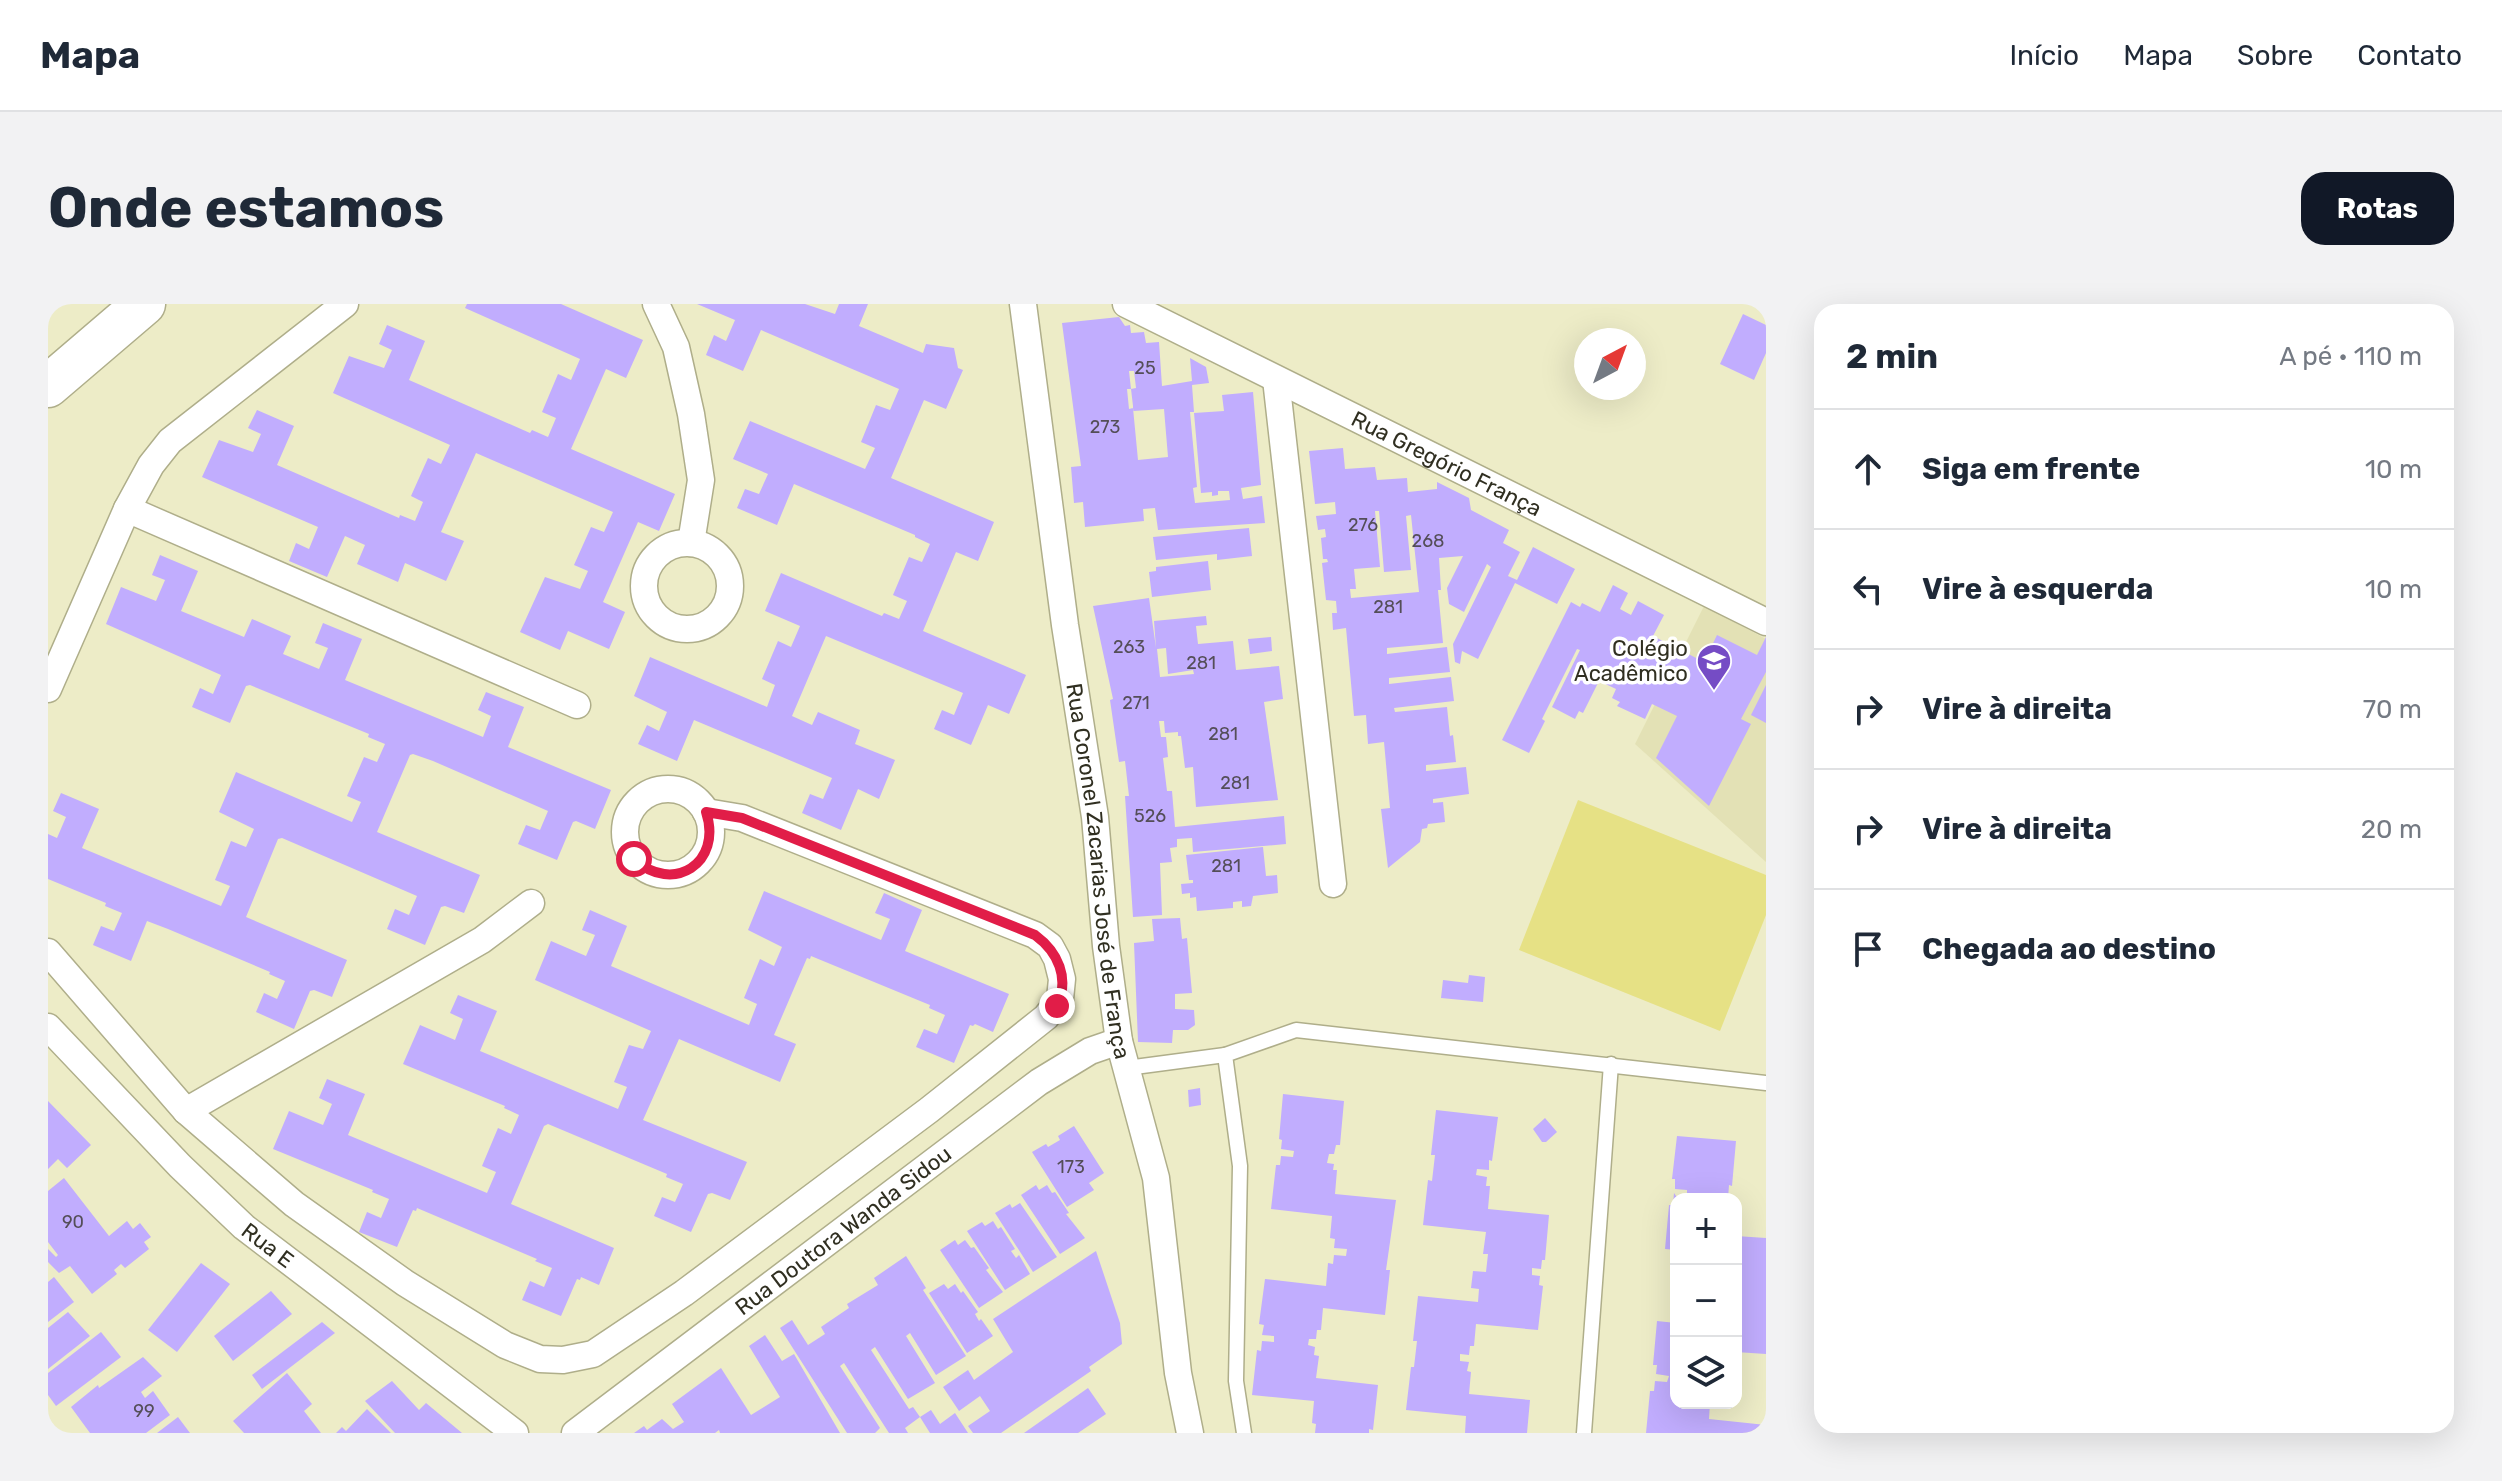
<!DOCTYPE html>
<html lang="pt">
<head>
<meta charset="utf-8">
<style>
	body { margin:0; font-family:Rubik,sans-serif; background:#f2f2f3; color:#1f2937 }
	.controls { position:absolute; right:24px; bottom:24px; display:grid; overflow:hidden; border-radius:16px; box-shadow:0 8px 32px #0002 }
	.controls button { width:72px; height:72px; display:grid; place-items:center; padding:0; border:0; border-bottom:2px solid #e0e1e3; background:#fff; color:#1f2937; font:40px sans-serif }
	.compass { position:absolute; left:1526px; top:24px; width:72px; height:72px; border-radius:50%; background:#fff; box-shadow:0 8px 32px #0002; rotate:41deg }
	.stop { position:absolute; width:24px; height:24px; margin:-18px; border:6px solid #e11d48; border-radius:50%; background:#fff }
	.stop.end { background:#e11d48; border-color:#fff; box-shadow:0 2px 8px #0008 }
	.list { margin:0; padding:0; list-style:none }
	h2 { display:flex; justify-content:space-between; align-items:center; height:104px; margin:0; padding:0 32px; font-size:34px }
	h2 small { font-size:26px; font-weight:400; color:#747a83 }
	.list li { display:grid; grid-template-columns:52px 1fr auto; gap:24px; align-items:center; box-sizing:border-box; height:120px; padding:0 32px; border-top:2px solid #e0e1e3 }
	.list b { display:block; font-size:30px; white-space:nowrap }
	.list em { font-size:26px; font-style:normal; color:#747a83 }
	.icon { flex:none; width:44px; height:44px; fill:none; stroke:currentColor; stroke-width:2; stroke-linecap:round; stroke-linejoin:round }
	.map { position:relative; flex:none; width:1718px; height:1129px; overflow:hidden; border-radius:24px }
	header { display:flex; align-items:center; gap:48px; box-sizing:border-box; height:112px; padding:0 40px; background:#fff; border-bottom:2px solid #e0e1e3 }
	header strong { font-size:38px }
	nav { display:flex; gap:44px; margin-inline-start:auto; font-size:28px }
	.intro { display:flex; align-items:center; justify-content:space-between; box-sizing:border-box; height:192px; padding:0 48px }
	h1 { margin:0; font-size:56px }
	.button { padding:20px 36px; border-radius:24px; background:#111827; color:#fff; font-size:28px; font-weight:700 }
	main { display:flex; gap:48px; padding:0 48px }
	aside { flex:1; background:#fff; border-radius:24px; box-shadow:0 8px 32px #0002 }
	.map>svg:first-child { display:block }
	.built { fill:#e3e1b5 }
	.green { fill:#e6e185 }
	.building { fill:#c1adfe; fill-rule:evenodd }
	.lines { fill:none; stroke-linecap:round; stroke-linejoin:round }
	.lane-casing { stroke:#afae8a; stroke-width:17 }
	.street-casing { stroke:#afae8a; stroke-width:29 }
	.primary-casing { stroke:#afae8a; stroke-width:45 }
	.lane { stroke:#fff; stroke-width:14 }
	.street { stroke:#fff; stroke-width:26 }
	.primary { stroke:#fff; stroke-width:42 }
	.route { stroke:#e11d48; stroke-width:10 }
	.labels { text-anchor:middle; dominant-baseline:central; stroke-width:7; stroke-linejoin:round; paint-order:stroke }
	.number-label { font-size:18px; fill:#544e58 }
	.street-label { font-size:22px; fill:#302f21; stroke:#fff }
	.poi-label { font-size:22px; fill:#302f21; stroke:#fff; text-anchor:end }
</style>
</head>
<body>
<header>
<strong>Mapa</strong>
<nav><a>Início</a><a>Mapa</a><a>Sobre</a><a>Contato</a></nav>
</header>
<div class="intro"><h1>Onde estamos</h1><a class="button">Rotas</a></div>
<main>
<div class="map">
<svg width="1718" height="1129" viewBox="0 0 1718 1129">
	<rect width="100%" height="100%" fill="#edecc7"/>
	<!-- built -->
	<path class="built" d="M1656,302l62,33v223l-131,-118z"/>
	<!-- green -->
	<path class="green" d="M1530,496l188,75v40l-46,116 -201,-81z"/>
	<!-- building -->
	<g class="building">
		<path d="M419,0h94l82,36 -17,38 -20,-9 -35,80 104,45 -16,37 -21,-9 -35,80 22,10 -16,37 -41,-18 -8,19 -40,-18 25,-55 35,12 8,-18 -14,-6 17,-38 13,5 9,-20 -137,-59 -35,79 23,9 -18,40 -41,-18 -7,19 -41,-18 8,-19 -20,-9 -18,41 -38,-16 7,-18 13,6 9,-22 -116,-50 17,-37 34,12 8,-18 -13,-6 9,-18 37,16 -17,39 122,53 1,-3 15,6 8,-19 -12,-6 17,-38 13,6 9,-19 -117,-52 16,-37 35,12 8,-18 -13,-6 8,-19 38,16 -16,39 121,53 2,-3 16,7 8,-19 -14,-6 16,-38 13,6 9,-21 -115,-51z"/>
		<path d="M649,0h108l30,10 4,-10h29l-9,22 64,27 3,-9 28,4 4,20 5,2 -17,39 -22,-9 -33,78 103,44 -16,39 -22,-9 -33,79 103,44 -17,39 -21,-9 -17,40 -37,-16 8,-19 12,5 9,-22 -137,-57 -34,80 20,9 6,-13 42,18 -5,14 40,16 -16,39 -21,-10 -17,41 -39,-17 8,-19 13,5 9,-21 -138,-58 -17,41 -39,-17 9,-19 12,6 8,-19 -33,-16 16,-39 117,50 8,-22 -13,-6 16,-38 13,6 9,-21 -35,-15 16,-38 101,43 2,-3 15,6 8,-18 -14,-6 16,-38 13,5 8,-18 -15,-7v-2l-121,-51 -17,41 -40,-17 8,-19 14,5 9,-20 -35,-15 17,-38 115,48 10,-21 -14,-6 15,-37 14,5 9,-21 -138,-59 -18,41 -37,-16 8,-20 12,6 9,-21z"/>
		<path d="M1695,10l23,11v28l-12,27 -34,-16z"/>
		<path d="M1071,13l6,9 5,-1 1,8 13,-1 2,11 13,-1 3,44 30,-5 -2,-23 16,9 3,16 -17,2 2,27h-4l7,75 -4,1 2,15 35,-3 -1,-9h-11v4l-6,1v-4l-11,1 -7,-80 30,-2 -2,-16 31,-3 8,93 -20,3 2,11 19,-3 3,27 -107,7 -3,-22 -12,1 1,12 -59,6 -2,-25 -9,1 -3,-36 10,-1 -19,-143zM1081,67h5l2,17 -5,1 2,17v5l31,-2 4,48 -30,3 -5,-52 -4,1 -2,-20h4z"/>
		<path d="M1295,144l2,21 30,-2 2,13 30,-2 1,14 29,-3v-7l32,16 2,12 38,20 -6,13 17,9 -12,24 9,4 16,-33 42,22 -18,35 -42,-21 -37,76 -16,-8 -2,13 -5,-2 -2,-18 38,-77 -4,-3 -23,48 -15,-8 -2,-16 16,-32 -24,2 2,32h-3l5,53 -56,5v6l60,-7 3,25 -61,6v6l62,-7 3,24 -60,7 1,4 52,-5 3,29 3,-1 3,27 -30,3v6l40,-4 3,27 -36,5v4l10,-1 2,20 -17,2 -1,4 -5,1 -2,13 -32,26 -7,-59 9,-1 -6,-66 -16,2 -2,-29 -12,1 -8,-88 -13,2 -1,-17h5l-1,-12 -10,-1 -4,-37 6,-1 -1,-3h-4l-2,-21 5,-1 -1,-8 -7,1 -2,-14 20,-2 -1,-12 -20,2 -6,-53zM1327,207h4l5,61 27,-2 -5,-54 5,-1 8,77 -68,6 -1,-9h6l-2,-20 26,-2z"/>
		<path d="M1201,224l3,28 -35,4v-6l-61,6 -3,-23z"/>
		<path d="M112,251l38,16 -17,40 63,26 8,-18 39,17 -8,18 36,15 9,-21 -13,-5 8,-20 39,16 -17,41 138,57 8,-21 -13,-6 8,-18 38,15 -16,40 103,43 -16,39 -19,-8 -3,1 -16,38 -39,-16 8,-19 14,5 8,-19 -115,-50 -20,-7 -3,1 -33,77 103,43 -16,38 -19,-7 -4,1 -16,38 -38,-16 8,-20 14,6 8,-19 -135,-58 -4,1 -32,78 101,43 -15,37 -18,-7 -4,1 -16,38 -38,-17 8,-19 13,6 8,-18 -16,-7 1,-2 -102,-43 -21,-8 -16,40 -38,-16 8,-19 13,5 8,-18 -17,-7 1,-3 -58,-24v-45l9,4 9,-21 -13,-6 8,-18 38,16 -17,39 139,58 9,-20 -15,-6 16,-39 15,6 8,-18 -35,-17 17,-40 116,50 9,-20 -14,-6 17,-39 13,5 8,-18 -17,-7 1,-3 -119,-49 -4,1 -16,37 -38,-16 8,-19 13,6 8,-19 -115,-51 15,-37 35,14 9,-21 -13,-5z"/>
		<path d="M1160,257l3,29 -59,7 -3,-25 7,-1v-4z"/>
		<path d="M1565,281l15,8 -8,16 11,6 7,-14 26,14 -11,21 51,26 13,-27 40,20 9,-18v35l-25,47 10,5 -42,82 -53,-48 21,-42 -25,-12 -7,15 -28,-13 3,-4 -8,-4 4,-9 -17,-8 -16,32 -4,-2 -4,8 -23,-12 28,-57 -3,-1 -35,70 3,2 -16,32 -27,-13 69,-138 9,5 2,-4 18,9z"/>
		<path d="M1101,294l7,50 -2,-27 52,-5 1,9 -11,1 2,18 35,-3 3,29 43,-4 4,33 -19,3 14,98 -82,7 -3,-40 -8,1 -4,-32h-3v-4l-13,1 -1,-12h-5l2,16h5l2,20 -5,1 4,33h5l3,36 109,-11 2,28 -93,8 -1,-14 -15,1v8l-7,1 2,14 -12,1 2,52 -29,2 -8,-121h4l-4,-35 -6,1 -9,-62 3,-1 -20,-93zM1118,344l2,26 25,-4 1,4 -34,3 -3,-28z"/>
		<path d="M1223,333l1,14 -22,3 -2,-15z"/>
		<path d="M1718,381v38l-15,-8z"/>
		<path d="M1215,543l3,29 11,-1 1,18 -25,3 -2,10 -9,1v-6l-9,1v6l-36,3 -1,-14 -6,1v-5l-8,1 -1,-10 12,-1v-3h-4l-3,-25z"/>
		<path d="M716,587l117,49 9,-21 -15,-6 9,-20 38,17 -17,41 104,43 -16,38 -18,-8 -2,2 -3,-1 -16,38 -38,-16 8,-18 13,5 8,-19 -16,-7 1,-3 -5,-2 -114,-47 -1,3 -3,-1 -33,77 22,9 -16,38 -101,-43 -36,81 104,42 -17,38 -18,-7 -4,1 -17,38 -37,-16 8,-19 13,5 8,-18 -17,-7 1,-3 -119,-50 -4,2 -33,78 103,44 -15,37 -18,-8 -1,3 -3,-1 -16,37 -39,-16 8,-19 14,6 8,-19 -17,-7 2,-2 -120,-51 -1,3 -3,-1 -16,37 -38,-15 8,-20 14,6 8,-19 -17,-7 1,-2 -100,-41 16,-38 34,14 9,-21 -13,-6 8,-19 38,15 -17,41 139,58 9,-21 -14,-6 16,-38 13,6 8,-19 -15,-7 1,-2 -102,-42 17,-39 35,15 8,-21 -13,-6 8,-18 39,16 -17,40 138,58 9,-22 -13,-5 15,-37 14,4 8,-18 -116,-51 16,-39 35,15 9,-21 -13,-5 8,-20 37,16 -16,40 138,59 8,-21 -13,-6 16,-39 14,7 8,-19 -34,-17z"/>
		<path d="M1132,614l2,21 5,-1 5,55 -17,1v15l19,1 1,15 -7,5h-15l-1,13 -34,-1 -4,-99 20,-2 -2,-22z"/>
		<path d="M1421,671l16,2 -2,25 -42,-4 2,-18 25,3z"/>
		<path d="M1152,784l1,17 -12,2 -1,-17z"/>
		<path d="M1235,790l61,7 -4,44h-4l-2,9h-5l-2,9 7,1 -1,6h4l-2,24 61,6 -10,70h4l-5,45 -62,-7 -2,22h-4l-1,9h-7l-1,6 7,2 -1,8 5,1 -3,22 62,7 -5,45 -4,-1v4h-54l1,-9 -4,-1 2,-22 -62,-6 5,-45 4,1 1,-10 12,1v-6l-12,-1 2,-10 -5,-1 6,-45 61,7 2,-23 5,1 1,-9 12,1 1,-7 -13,-1 1,-9 -5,-1 2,-22 -61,-7 5,-44h4l1,-9 12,1 1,-6 -13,-2 1,-9 -3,-1z"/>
		<path d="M0,797l43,44 -24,23 -9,-9 -10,10z"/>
		<path d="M1388,806l62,7 -6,44 -3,-1v10l-12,-1 -1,6 11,2 -1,9h4l-2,23 61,6 -4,45h-3l-1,9 -9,-1v7l8,1 -1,9 4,1 -5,44 -62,-6 -2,22h-4l-1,9 -9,-1v7l9,1 -2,9 4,1 -2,22 61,6 -3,33h-62l1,-17 -60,-6 5,-43h3l3,-26h-4l5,-45 60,6 1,-13 -8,-1 2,-17 13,1 2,-18h-5l3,-22 -63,-7 5,-45 4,1 3,-26h-4z"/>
		<path d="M1497,814l12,14 -11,10h-4l-9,-13z"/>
		<path d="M1026,822l30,47 -15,10 5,7 -27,17 -35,-55 14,-8 2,3 12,-7 -2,-4z"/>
		<path d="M1629,832l59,5 -4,45 -3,-1 -1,14h-52v51l-11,-1 4,-44h4l1,-12 2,3 11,1v-7l-12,-1v-10h-3z"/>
		<path d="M16,874l45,58 18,-15 6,8 7,-6 11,14 -7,5 5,7 -24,19 -4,-4 -7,6 3,4 -25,20 -22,-28 -11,7 -11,-11v-13l8,8 2,-2 -10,-13v-51z"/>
		<path d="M988,881l3,5 8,-5 5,8 3,-1 14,21 -3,1 19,24 -25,16 -39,-59z"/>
		<path d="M972,899l37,54 -24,15 -38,-59 15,-9 2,4z"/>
		<path d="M945,917l5,8 3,-2 14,22 -4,2 5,7 3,-3 11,19 -25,16 -38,-59 15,-9 3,4z"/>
		<path d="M1688,932l30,2v116l-30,-2v-57h2l1,-5 -3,-1z"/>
		<path d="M907,936l3,5 7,-5 6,8 3,-1 15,21 -3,2 17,22 -24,16 -39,-58z"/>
		<path d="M1048,947l24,72 2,21 -33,23 2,4 -90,62h-28l-5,-7 22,-15 -10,-15 -21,15 -16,-24 25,-17 6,10 39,-28 -20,-33z"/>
		<path d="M858,952l20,32 -3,2 43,66 -30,19 -26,-42 -4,3 29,47 -27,16 -33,-52 -4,3 38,59 4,-2 7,10 -15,11 3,5h-19l-45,-70 -4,3 40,62 -5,5h-28l-67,-105 12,-8 16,25 17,-11 -4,-7 28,-19 -2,-4 31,-19 -4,-7z"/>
		<path d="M153,959l29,21 -53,68 -29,-22z"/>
		<path d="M6,973l20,25 -26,20v-40z"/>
		<path d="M896,980l4,5 7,-5 6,9 2,-2 15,21 -3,2 4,7 2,-2 12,17 -26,17 -38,-60z"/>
		<path d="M223,987l21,23 -59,47 -19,-25z"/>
		<path d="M20,1008l22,24 -42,33v-41z"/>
		<path d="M1609,1017l19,2v80h34l-1,16 57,6v8h-120l4,-42h4l1,-10 12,1 2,-6 -13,-2 1,-9h-4z"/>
		<path d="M274,1018l13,11 -73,56 -10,-14z"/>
		<path d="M53,1028l20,25 -65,49 -8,-11v-22z"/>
		<path d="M717,1031l17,26 12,-7 46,79h-120l-1,-3 -4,3h-81l10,-7 3,4 15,-11 11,10 11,-7 -12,-18 49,-36 30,47 29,-18 -31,-51z"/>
		<path d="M95,1053l19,19 -21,16 4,6 8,-7 17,24 -24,18h-56l-19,-26 27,-22 1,3z"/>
		<path d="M239,1069l25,31 -8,7 17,22h-77l-11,-12z"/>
		<path d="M344,1077l27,29 7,-7 36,30h-67l-30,-32z"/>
		<path d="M1040,1084l18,26 -28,19h-54z"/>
		<path d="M319,1105l24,24h-55l6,-6 4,4z"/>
		<path d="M883,1106l9,14 15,-11 13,20h-38l-10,-16z"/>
		<path d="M130,1113l12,16h-33z"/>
	</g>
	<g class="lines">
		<defs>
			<g id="lane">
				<path d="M1079,764l98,-13"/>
				<path d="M1196,1129l-8,-52 4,-215 -15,-111 71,-25 470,53"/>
				<path d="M1536,1129l27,-369"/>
			</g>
			<g id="street">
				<path d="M608,0l20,43 15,67 10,66 -10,63"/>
				<path id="s1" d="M975,0l42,321 30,192 11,129 13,95 37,137 22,195 12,60"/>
				<path id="s2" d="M1078,0l640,318"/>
				<path d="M1228,75l57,505"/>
				<path d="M79,205l450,196"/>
				<circle cx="639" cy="282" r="43"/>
				<path d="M0,385l79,-180 24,-44 19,-24 175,-137"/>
				<circle cx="620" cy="528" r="43"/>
				<path d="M0,648l138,159 108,93 111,79 100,62 35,14 23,1 30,-6 91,-61 245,-183 117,-93 14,-18 2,-20 -5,-20 -7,-13 -15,-11 -293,-117 -36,-6"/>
				<path id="s3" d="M0,723l132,139 64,61 271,206"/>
				<path d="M138,807l296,-171 49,-37"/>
				<path id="s4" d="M527,1129l464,-351 51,-31 29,-10"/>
			</g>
			<path id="primary" d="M0,82l96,-82"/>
		</defs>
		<!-- lane casing -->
		<use href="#lane" class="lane-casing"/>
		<!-- street casing -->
		<use href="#street" class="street-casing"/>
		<!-- primary casing -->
		<use href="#primary" class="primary-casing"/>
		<!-- lane -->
		<use href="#lane" class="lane"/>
		<!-- street -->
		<use href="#street" class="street"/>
		<!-- primary -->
		<use href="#primary" class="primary"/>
	</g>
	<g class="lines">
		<!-- route -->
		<path class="route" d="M586,555c39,36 89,4 72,-47l36,6 293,117c23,17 35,43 22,71"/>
	</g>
	<!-- icons -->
	<defs>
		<symbol id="school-pin" viewBox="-11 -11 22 30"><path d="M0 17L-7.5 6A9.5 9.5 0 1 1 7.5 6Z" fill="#754cc5" stroke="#fff"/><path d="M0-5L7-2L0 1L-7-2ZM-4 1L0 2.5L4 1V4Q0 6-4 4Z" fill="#fff"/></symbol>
	</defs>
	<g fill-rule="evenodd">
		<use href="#school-pin" x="1646" y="337" width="40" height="54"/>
	</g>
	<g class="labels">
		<!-- number labels -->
		<g class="number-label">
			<text x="1097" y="64">25</text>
			<text x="1057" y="123">273</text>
			<text x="1315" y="221">276</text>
			<text x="1380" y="237">268</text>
			<text x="1340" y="303">281</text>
			<text x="1081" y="343">263</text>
			<text x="1153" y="359">281</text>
			<text x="1088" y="399">271</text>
			<text x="1175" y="430">281</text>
			<text x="1187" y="479">281</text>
			<text x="1102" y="512">526</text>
			<text x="1178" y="562">281</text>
			<text x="1023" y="863">173</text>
			<text x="25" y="918">90</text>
			<text x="96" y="1107">99</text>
		</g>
		<!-- street labels -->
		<g class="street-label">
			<text stroke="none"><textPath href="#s2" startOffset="358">Rua Gregório França</textPath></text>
			<text stroke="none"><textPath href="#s1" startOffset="572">Rua Coronel Zacarias José de França</textPath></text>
			<text stroke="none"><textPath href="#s4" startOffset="336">Rua Doutora Wanda Sidou</textPath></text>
			<text stroke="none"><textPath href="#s3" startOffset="310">Rua E</textPath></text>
		</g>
		<!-- poi labels -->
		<g class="poi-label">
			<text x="1640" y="344">Colégio<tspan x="1640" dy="25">Acadêmico</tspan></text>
		</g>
	</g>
</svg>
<div class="controls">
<button>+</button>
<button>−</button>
<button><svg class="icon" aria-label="layers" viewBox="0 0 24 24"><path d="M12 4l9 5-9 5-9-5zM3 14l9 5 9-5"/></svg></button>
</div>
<svg class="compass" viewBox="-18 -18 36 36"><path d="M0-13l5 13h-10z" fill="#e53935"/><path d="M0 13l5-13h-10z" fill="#747a83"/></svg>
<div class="stop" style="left:586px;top:555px"></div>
<div class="stop end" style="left:1009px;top:702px"></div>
</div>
<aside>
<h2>2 min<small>A pé · 110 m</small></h2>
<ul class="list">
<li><svg class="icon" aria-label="ahead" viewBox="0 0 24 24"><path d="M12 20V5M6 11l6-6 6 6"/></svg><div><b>Siga em frente</b></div><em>10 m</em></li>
<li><svg class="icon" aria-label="left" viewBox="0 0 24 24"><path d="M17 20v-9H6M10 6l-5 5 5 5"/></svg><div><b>Vire à esquerda</b></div><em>10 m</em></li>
<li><svg class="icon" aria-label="right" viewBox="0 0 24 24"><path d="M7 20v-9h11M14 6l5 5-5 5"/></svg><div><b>Vire à direita</b></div><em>70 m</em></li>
<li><svg class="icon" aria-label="right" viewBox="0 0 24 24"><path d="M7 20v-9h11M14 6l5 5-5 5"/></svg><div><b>Vire à direita</b></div><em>20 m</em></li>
<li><svg class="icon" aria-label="arrive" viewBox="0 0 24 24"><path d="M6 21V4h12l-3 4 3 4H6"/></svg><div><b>Chegada ao destino</b></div></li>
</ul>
</aside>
</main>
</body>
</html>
